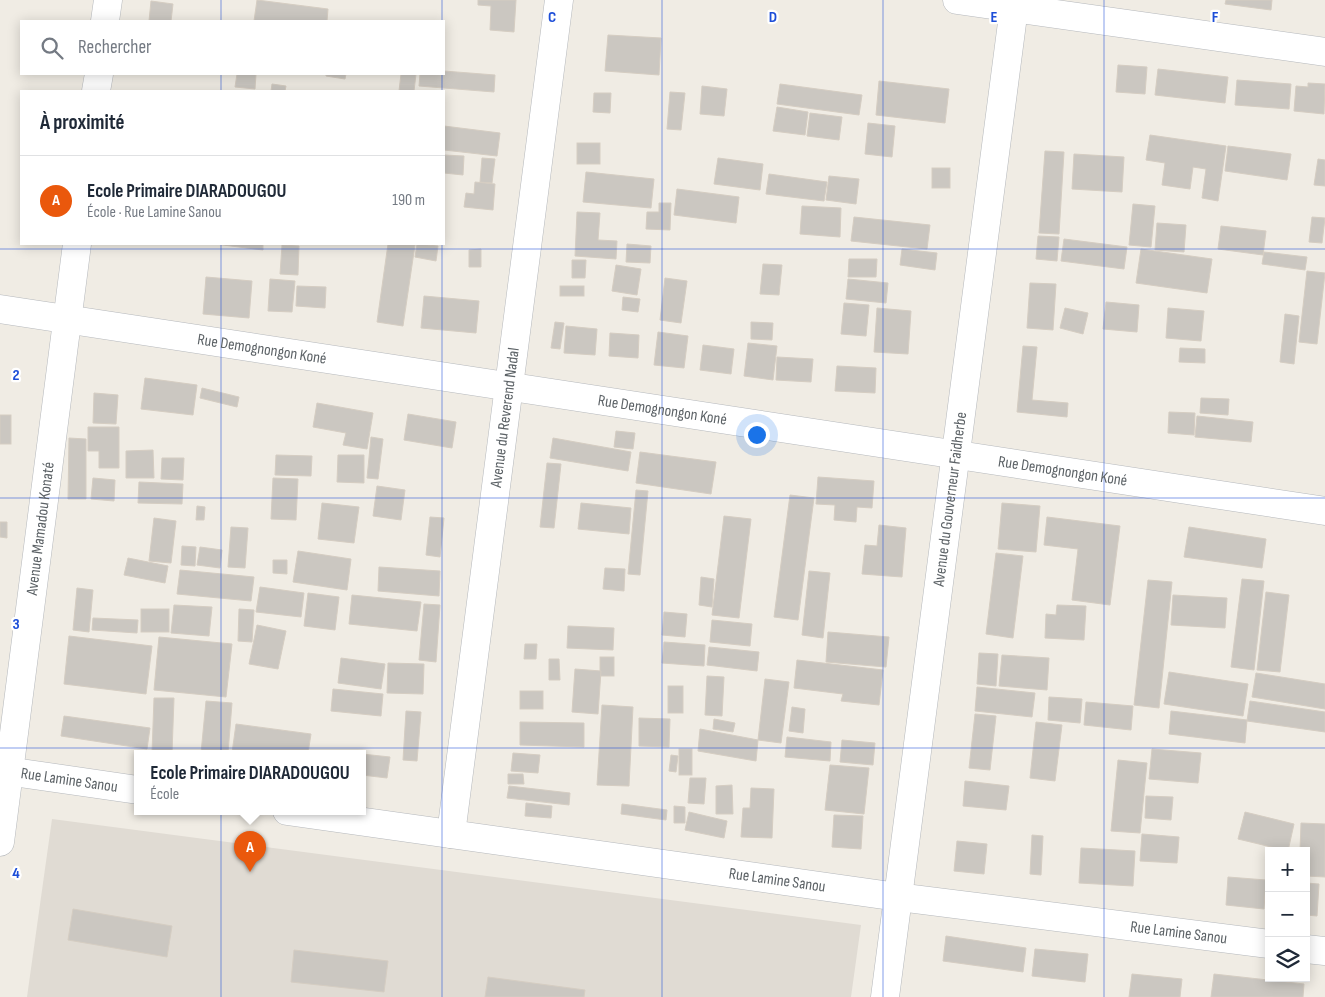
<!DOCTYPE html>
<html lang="fr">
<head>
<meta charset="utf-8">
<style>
	body { margin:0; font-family:"Sofia Sans Condensed",sans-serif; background:#f2f2f3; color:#1f2937 }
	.controls { position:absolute; right:15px; bottom:15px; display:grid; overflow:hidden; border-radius:0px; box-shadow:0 2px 12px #0003 }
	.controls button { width:45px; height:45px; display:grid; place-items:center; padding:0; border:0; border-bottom:1px solid #e0e1e3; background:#fff; color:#1f2937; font:25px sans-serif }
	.you { position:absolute; left:756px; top:434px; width:18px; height:18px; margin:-12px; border:4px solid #fff; border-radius:50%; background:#1a73e8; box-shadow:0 0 0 8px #1a73e833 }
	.badge { display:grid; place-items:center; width:32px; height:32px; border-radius:50%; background:#ea580c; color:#fff; font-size:16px; font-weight:700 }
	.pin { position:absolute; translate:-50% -41px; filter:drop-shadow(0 1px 2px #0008) }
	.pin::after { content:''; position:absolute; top:26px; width:18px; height:15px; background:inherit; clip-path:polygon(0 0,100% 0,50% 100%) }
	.popup { position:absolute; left:134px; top:750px; width:232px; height:65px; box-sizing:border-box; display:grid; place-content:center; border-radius:0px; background:#fff; filter:drop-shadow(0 1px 4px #0005); font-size:16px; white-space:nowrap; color:#747a83 }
	.popup b { font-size:19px; color:#1f2937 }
	.popup::after { content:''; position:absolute; left:50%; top:100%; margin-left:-10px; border:10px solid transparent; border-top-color:#fff }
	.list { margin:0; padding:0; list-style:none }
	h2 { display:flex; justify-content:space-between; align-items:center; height:65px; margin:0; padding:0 20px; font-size:21px }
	h2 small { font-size:16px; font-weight:400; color:#747a83 }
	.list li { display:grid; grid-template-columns:32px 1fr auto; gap:15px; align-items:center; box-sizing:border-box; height:90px; padding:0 20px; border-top:1px solid #e0e1e3 }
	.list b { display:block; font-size:19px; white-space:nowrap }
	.list p { margin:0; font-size:16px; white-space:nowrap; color:#747a83 }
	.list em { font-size:16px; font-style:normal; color:#747a83 }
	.icon { flex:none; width:28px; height:28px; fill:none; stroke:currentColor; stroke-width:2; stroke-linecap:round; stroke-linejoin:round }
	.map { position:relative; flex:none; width:1325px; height:997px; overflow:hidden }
	.search { position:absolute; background:#fff; box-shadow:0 2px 12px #0003; left:20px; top:20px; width:425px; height:55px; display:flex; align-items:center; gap:12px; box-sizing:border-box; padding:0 18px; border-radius:0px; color:#747a83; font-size:19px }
	.panel { position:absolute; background:#fff; box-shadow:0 2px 12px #0003; left:20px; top:90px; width:425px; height:155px; border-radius:0px }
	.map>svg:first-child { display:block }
	.education { fill:#e0dbd3 }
	.building { fill:#cbc7c1; stroke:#d5cdc2 }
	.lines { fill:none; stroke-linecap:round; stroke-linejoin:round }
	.minor-casing { stroke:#b5b8bc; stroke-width:29 }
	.minor { stroke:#fff; stroke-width:28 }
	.grid { fill:none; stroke:#1d4ed8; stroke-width:1; stroke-opacity:0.55 }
	.labels { text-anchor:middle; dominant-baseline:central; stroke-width:4.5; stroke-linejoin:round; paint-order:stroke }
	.street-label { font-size:16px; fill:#5c6266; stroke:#fff }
	.grid-label { font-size:16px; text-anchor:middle; font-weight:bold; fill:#1d4ed8; stroke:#fff; stroke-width:4.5; stroke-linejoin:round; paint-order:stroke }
</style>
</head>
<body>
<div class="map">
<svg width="1325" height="997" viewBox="0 0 1325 997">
	<rect width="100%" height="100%" fill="#f0ece4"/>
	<!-- education -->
	<path class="education" d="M52,819l809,106 -10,72h-824z"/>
	<!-- building -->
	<g class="building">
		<path d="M257,0l71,9 -1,12h-73z"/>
		<path d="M478,0h38l-2,32 -24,-2 1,-24 -13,-1z"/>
		<path d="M1226,0h46l-1,10 -46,-6z"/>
		<path d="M151,1l22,3 -2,17h-22z"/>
		<path d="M608,35l53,3 -2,37 -54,-4z"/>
		<path d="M1118,65l29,2 -2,27 -29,-2z"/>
		<path d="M1158,69l70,8 -3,26 -70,-8z"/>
		<path d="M444,71l51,4 -1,17 -75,-6 1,-12h24z"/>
		<path d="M237,74h19l-1,15 -20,-2z"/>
		<path d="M326,74h20l-1,5 -19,-3z"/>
		<path d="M401,74h15l-2,17h-15z"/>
		<path d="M1237,80l54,4 -2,25 -54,-4z"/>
		<path d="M879,81l70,8 -4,34 -69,-8z"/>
		<path d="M1308,83l17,1 -1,30 -30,-3 2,-25 12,1z"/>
		<path d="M272,84l14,2 -1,5h-14z"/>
		<path d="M780,84l82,11 -3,20 -82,-11z"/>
		<path d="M702,86l25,3 -3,27 -24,-2z"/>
		<path d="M670,92l15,1 -4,37 -14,-1z"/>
		<path d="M594,93h17l-1,20 -17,-1z"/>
		<path d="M777,107l31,5 -3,23 -32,-4z"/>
		<path d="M810,113l32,4 -3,23 -32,-4z"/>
		<path d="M868,123l27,3 -3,31 -27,-3z"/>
		<path d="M444,126l56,7 -3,23 -53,-6z"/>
		<path d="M1150,135l76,11 -8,55 -16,-3 4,-29 -13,-2 -3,22 -28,-4 3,-22 -19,-3z"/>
		<rect x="577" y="143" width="23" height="21"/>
		<path d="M1228,146l63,8 -4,26 -62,-9z"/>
		<path d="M1045,151l19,1 -5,82 -20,-1z"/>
		<path d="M1074,154l50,3 -2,35 -50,-3z"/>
		<path d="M444,155l20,1 -1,19 -19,-2z"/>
		<path d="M482,158l13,1 -3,24 -12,-1z"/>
		<path d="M718,158l45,6 -3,26 -46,-6z"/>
		<path d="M1318,159l7,1v26l-11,-1z"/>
		<rect x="932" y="168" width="18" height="20"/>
		<path d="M586,172l68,7 -3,29 -68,-6z"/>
		<path d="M769,174l58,8 -3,19 -58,-7z"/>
		<path d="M829,176l30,3 -3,25 -30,-4z"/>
		<path d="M475,182l20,2 -2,26 -29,-3 2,-14 8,1z"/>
		<path d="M677,189l62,8 -3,26 -62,-8z"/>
		<path d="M659,203h12l-1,27 -24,-1 1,-17h12z"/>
		<path d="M1133,204l22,2 -4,41 -22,-2z"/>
		<path d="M802,206l39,2 -1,29 -40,-3z"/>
		<path d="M577,212l23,1 -2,27 19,1 -1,18 -41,-3z"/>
		<path d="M854,217l76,8 -3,24 -76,-8z"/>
		<path d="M1312,217l13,1 -3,25 -13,-1z"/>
		<path d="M1157,223l29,2 -2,27 -29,-2z"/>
		<path d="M1221,226l45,5 -3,24 -45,-6z"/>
		<path d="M1038,236l21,1 -2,24 -21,-2z"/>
		<path d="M1064,239l63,8 -3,22 -63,-8z"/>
		<path d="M215,244h48v6z"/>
		<path d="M388,244l27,1 -12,81 -26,-4z"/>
		<path d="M417,244l21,2 -2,15 -21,-4z"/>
		<path d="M627,244l24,2 -1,17 -24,-1z"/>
		<path d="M282,245l17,1 -1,29 -18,-1z"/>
		<path d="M481,249v18h-12v-17z"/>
		<path d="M902,249l35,4 -2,17 -35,-5z"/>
		<path d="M1141,249l71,10 -5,34 -71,-10z"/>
		<path d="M1264,252l43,5 -2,13 -43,-6z"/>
		<path d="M849,259h28l-1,18h-28z"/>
		<path d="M572,260h14l-1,18h-13z"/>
		<path d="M763,264l19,1 -3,30 -19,-1z"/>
		<path d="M616,265l25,4 -4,26 -25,-4z"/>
		<path d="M1307,271l18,2 -8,71 -18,-2z"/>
		<path d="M206,277l46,4 -3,37 -46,-4z"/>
		<path d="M665,278l22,3 -6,42 -21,-3z"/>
		<path d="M270,279l25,2 -3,31 -24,-1z"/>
		<path d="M848,279l40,4 -2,20 -40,-4z"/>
		<path d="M1030,283l26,1 -3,46 -26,-2z"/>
		<path d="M297,286l29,1 -1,21 -29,-2z"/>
		<rect x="560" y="286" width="24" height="10"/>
		<path d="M424,296l55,5 -3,32 -55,-5z"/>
		<path d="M623,297l17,2 -2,13 -16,-2z"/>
		<path d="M1106,302l33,3 -2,27 -34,-3z"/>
		<path d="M844,303l25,2 -3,31 -25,-2z"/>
		<path d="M877,308l34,3 -3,43 -34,-2z"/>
		<path d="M1065,308l23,5 -5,21 -23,-6z"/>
		<path d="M1168,308l36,3 -3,30 -35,-3z"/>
		<path d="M1285,314l14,2 -5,48 -14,-2z"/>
		<path d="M555,322l9,1 -4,26 -9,-1z"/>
		<path d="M751,322l22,1 -1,17 -21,-1z"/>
		<path d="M566,326l31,3 -2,26 -31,-2z"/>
		<path d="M658,332l30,4 -4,32 -30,-3z"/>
		<path d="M610,333l29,2 -1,23 -29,-2z"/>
		<path d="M748,343l29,3 -4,34 -29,-4z"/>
		<path d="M703,345l31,4 -3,25 -31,-4z"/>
		<path d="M1023,346l14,1 -5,53 36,3 -1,14 -50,-5z"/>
		<path d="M1180,348l25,1v14l-26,-1z"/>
		<path d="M777,357l36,2 -2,23 -35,-2z"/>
		<path d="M837,366l39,2 -1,25 -40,-2z"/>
		<path d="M145,378l52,7 -4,30 -52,-6z"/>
		<path d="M202,388l37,9 -2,10 -37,-9z"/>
		<path d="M94,393l24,2 -2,29 -23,-1z"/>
		<path d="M1201,398l28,1 -1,16 -28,-2z"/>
		<path d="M317,403l56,10 -6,36 -24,-4 3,-12 -33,-6z"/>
		<path d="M1169,412l26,1 -1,22 -26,-2z"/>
		<path d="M408,414l48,8 -4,26 -48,-8z"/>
		<rect x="0" y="415" width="11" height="29"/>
		<path d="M1197,416l56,6 -2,20 -56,-5z"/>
		<path d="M88,427h31v41h-20v-17h-11z"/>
		<path d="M616,431l19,2 -2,16 -19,-2z"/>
		<path d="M371,437l12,2 -5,40 -11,-1z"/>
		<path d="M69,438l17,1v60h-18z"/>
		<path d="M553,438l78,14 -3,19 -78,-13z"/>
		<path d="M153,450l1,28h-28v-27z"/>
		<path d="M640,452l76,10 -5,32 -75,-11z"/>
		<path d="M276,455l36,1 -1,20 -36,-1z"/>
		<path d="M338,455h26v28l-27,-1z"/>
		<path d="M162,458h22l-1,22 -22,-1z"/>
		<path d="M547,463l14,1 -7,64 -14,-1z"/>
		<path d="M818,477l56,4 -2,27 -15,-1 -1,15 -22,-2 1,-15 -19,-1z"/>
		<path d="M93,478l22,2 -1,21 -23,-2z"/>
		<path d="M273,478l25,1 -2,41 -25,-1z"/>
		<path d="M139,482l44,2 -1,20 -44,-1z"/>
		<path d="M377,486l28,4 -4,30 -28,-4z"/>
		<path d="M636,490l12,1 -8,84 -12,-1z"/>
		<path d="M790,495l24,3 -16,122 -24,-3z"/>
		<path d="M322,503l37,4 -5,36 -36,-4z"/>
		<path d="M581,503l50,5 -2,26 -51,-5z"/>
		<path d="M1002,503l38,3 -4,46 -38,-3z"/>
		<path d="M197,506l8,1 -1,13h-8z"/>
		<path d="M724,516l27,3 -12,99 -27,-3z"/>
		<path d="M430,517l14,1 -4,39 -14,-2z"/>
		<path d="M1047,517l73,9 -10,79 -38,-5 6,-51 -34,-4z"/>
		<path d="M154,518l22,3 -5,42 -22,-2z"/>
		<path d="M0,522h7v16l-7,-1z"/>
		<path d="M879,525l27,3 -4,49 -40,-3 3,-29 12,1z"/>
		<path d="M231,527l17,1 -3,40 -17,-1z"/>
		<path d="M1189,527l77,12 -4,29 -78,-11z"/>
		<path d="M182,546l14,1 -1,19 -14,-1z"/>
		<path d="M200,547l22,3 -2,18 -23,-3z"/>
		<path d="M298,551l53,8 -4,31 -54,-8z"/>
		<path d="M996,553l27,3 -10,82 -27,-4z"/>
		<path d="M128,558l40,8 -3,17 -41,-8z"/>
		<path d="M273,560h14v14l-14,-1z"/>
		<path d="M379,567l61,4 -1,25 -61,-5z"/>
		<path d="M605,568l20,1 -1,22 -21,-2z"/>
		<path d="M180,570l74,7 -3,24 -74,-7z"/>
		<path d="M809,571l21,2 -7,65 -21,-3z"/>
		<path d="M701,577l13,2 -2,28 -13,-2z"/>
		<path d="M1242,579l22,2 -10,89 -23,-3z"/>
		<path d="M1148,580l24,2 -13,126 -25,-3z"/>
		<path d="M260,587l44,6 -3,24 -45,-5z"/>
		<path d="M77,588l16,2 -4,42 -16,-2z"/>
		<path d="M1266,592l23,3 -9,77 -23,-2z"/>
		<path d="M308,593l31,4 -4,33 -31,-4z"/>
		<path d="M352,595l69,7 -4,29 -68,-7z"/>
		<path d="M1173,595l54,3 -2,30 -54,-3z"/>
		<path d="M424,604l16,1 -4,57 -17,-2z"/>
		<path d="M174,605l38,2 -3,29 -38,-3z"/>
		<path d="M1057,605l29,1 -2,34 -39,-2 1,-24 10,1z"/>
		<rect x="141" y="609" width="28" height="23"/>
		<path d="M239,609l15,1 -2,32 -14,-1z"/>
		<path d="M664,612l23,2 -2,23 -23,-2z"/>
		<path d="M93,618l45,2 -1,13 -45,-3z"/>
		<path d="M712,620l40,4 -2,22 -40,-4z"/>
		<path d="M257,625l29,6 -8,38 -29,-5z"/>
		<path d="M568,626l46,2 -1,22 -46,-2z"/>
		<path d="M828,632l61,5 -3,30 -60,-5z"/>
		<path d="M69,636l83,10 -6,48 -82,-10z"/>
		<path d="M159,637l73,7 -6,53 -72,-7z"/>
		<path d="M664,642l41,3 -1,21 -42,-3z"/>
		<path d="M525,644h12l-1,15h-12z"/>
		<path d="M709,647l50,5 -2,19 -50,-6z"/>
		<path d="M979,653l19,1 -2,32 -19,-2z"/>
		<path d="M1002,655l47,3 -2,32 -48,-4z"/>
		<rect x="600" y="657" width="14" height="19"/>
		<path d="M341,658l44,6 -4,25 -43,-6z"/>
		<path d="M549,659h10l1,21h-11z"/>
		<path d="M797,660l86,10 -4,35 -38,-4 2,-7 -49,-6z"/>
		<path d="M388,663l36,1 -1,30 -36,-1z"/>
		<path d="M575,669l26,2 -3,43 -26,-2z"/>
		<path d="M1169,672l79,12 -5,32 -79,-12z"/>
		<path d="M1256,673l69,11v25l-73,-12z"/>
		<path d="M707,676l17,1 -2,39 -17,-1z"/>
		<path d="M765,679l24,3 -8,61 -23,-3z"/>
		<rect x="668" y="686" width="15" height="27"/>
		<path d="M977,687l58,6 -3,24 -57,-6z"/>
		<path d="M333,689l50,5 -2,22 -50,-5z"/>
		<rect x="520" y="691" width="23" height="18"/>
		<path d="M1049,697l33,2 -2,24 -32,-3z"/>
		<path d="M154,698h20l-2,55h-20z"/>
		<path d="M206,701l26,2 -4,50h-27z"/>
		<path d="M1250,701l75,11v20l-78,-11z"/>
		<path d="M1086,702l47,4 -2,24 -47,-5z"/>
		<path d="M602,705l31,2 -4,79 -32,-1z"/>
		<path d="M792,707l13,2 -2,24 -14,-2z"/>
		<path d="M406,711l15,1 -4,49 -14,-1z"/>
		<path d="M1171,711l76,9 -2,23 -76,-9z"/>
		<path d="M975,714l21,2 -6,54 -21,-2z"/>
		<path d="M64,716l86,12 -3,21 -86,-13z"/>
		<path d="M639,718l31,1 -1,28 -30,-1z"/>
		<path d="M714,719l21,4 -2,9 -20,-3z"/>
		<path d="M520,722l64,1v24l-64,-2z"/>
		<path d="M1036,722l26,3 -7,56 -25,-3z"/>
		<path d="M236,724l75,10 -3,19h-76z"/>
		<path d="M700,729l58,11 -2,21 -58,-10z"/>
		<path d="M787,737l44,5 -1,19 -45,-4z"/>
		<path d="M842,740l33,3 -2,22 -33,-3z"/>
		<rect x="679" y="749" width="13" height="26"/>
		<path d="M1152,749l49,4 -3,30 -49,-4z"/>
		<path d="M513,753l27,2 -2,18 -27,-2z"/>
		<path d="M362,754l28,3 -3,21 -25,-3z"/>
		<path d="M671,755l7,1 -2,16 -7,-1z"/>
		<path d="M1118,760l29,3 -7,70 -29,-2z"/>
		<path d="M830,765l39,3 -5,46 -39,-4z"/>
		<path d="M508,774h15l1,10h-16z"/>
		<path d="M690,778h16l-2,26 -16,-1z"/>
		<path d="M965,781l44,5 -3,24 -43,-4z"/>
		<path d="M732,785l1,29h-17v-28z"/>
		<path d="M509,786l61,7 -1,12 -62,-7z"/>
		<path d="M751,788l23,1 -2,49 -31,-1 2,-29h7z"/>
		<path d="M1146,796l27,1 -2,23 -26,-2z"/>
		<path d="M526,803l26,3 -1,12 -26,-2z"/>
		<path d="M622,804l45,6 -1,10 -45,-6z"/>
		<path d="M674,806l11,1v16h-11z"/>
		<path d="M689,812l38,9 -3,17 -39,-8z"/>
		<path d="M1245,812l49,12 -6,27 -50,-12z"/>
		<path d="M834,815l29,1 -2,33 -29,-2z"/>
		<path d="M1301,823l24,1v53l-19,-1v-25h-6z"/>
		<path d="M1142,834l37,3 -2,26 -37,-2z"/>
		<path d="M1032,835l11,1 -2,39 -11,-1z"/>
		<path d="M957,841l30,3 -3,30 -30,-3z"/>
		<path d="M1081,848l54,3 -2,35 -54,-3z"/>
		<path d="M1228,877l38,3 -2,29 -38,-4z"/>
		<path d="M1306,883l13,1 -2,32 -11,-1z"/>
		<path d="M73,909l99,17 -5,31 -99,-17z"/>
		<path d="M946,936l80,12 -3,24 -80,-11z"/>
		<path d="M1035,949l53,5 -3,28 -53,-6z"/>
		<path d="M294,950l94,11 -4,31 -93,-10z"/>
		<path d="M1132,974l50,5 -2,18h-51z"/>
		<path d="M1214,974l90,10 -1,13h-92z"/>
		<path d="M488,977l97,13 -1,7h-99z"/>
	</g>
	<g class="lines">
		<defs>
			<g id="minor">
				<path d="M957,0l368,52"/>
				<path d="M105,21l3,-21"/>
				<path d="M96,91l3,-17"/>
				<path id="s1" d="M0,309l1325,202"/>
				<path id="s2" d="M0,770l138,20"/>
				<path id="s3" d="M287,811l611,86 371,47"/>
				<path id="s4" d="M451,834l108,-834"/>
				<path id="s5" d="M0,842l77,-598"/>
				<path d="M1306,949l19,2"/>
				<path id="s6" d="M885,997l130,-997"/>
			</g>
		</defs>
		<!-- minor casing -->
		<use href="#minor" class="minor-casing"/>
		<!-- minor -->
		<use href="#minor" class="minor"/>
	</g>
	<!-- grid -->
	<path class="grid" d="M221,0v21M442,0v21M662,0v997M883,0v997M1104,0v997M221,74v17M442,74v17M221,244v753M442,244v753M0,249h1325M0,498h1325M0,748h1325"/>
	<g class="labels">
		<!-- street labels -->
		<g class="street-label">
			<text stroke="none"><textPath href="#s1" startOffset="265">Rue Demognongon Koné</textPath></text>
			<text stroke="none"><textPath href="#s1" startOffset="670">Rue Demognongon Koné</textPath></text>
			<text stroke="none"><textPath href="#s4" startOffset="420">Avenue du Reverend Nadal</textPath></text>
			<text stroke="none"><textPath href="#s1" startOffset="1075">Rue Demognongon Koné</textPath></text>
			<text stroke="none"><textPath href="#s6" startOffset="502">Avenue du Gouverneur Faidherbe</textPath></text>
			<text stroke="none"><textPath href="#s5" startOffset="316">Avenue Mamadou Konaté</textPath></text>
			<text stroke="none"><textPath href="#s2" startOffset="70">Rue Lamine Sanou</textPath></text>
			<text stroke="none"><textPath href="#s3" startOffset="495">Rue Lamine Sanou</textPath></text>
			<text stroke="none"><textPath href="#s3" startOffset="900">Rue Lamine Sanou</textPath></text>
		</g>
	</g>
	<g class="grid-label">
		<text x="552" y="22">C</text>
		<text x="773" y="22">D</text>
		<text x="994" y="22">E</text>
		<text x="1215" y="22">F</text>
		<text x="16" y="380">2</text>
		<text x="16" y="629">3</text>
		<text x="16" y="878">4</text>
	</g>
</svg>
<div class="controls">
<button>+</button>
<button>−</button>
<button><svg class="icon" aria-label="layers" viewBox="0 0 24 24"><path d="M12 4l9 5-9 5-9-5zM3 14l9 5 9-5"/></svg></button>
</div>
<div class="you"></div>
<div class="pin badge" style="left:250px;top:872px">A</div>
<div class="popup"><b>Ecole Primaire DIARADOUGOU</b>École</div>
<div class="search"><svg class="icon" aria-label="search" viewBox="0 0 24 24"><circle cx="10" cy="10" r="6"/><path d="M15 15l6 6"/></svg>Rechercher</div>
<section class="panel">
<h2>À proximité<small></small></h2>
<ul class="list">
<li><span class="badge">A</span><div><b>Ecole Primaire DIARADOUGOU</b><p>École · Rue Lamine Sanou</p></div><em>190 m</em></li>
</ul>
</section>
</div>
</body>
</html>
